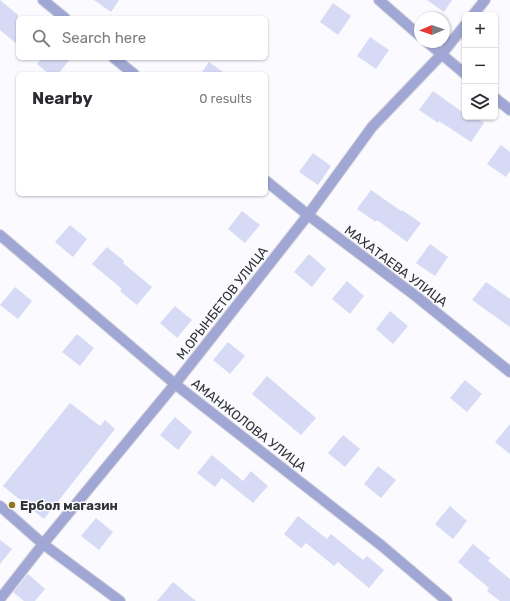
<!DOCTYPE html>
<html lang="en">
<head>
<meta charset="utf-8">
<style>
	body { margin:0; font-family:Rubik,sans-serif; background:#f2f2f3; color:#2b2b33 }
	.controls { position:absolute; right:12px; top:12px; display:grid; overflow:hidden; border-radius:6px; box-shadow:0 1px 3px #0004 }
	.controls button { width:36px; height:36px; display:grid; place-items:center; padding:0; border:0; border-bottom:1px solid #e1e1e2; background:#fff; color:#2b2b33; font:20px sans-serif }
	.compass { position:absolute; left:414px; top:12px; width:36px; height:36px; border-radius:50%; background:#fff; box-shadow:0 1px 3px #0004; rotate:268deg }
	.list { margin:0; padding:0; list-style:none }
	h2 { display:flex; justify-content:space-between; align-items:center; height:52px; margin:0; padding:0 16px; font-size:17px }
	h2 small { font-size:13px; font-weight:400; color:#7c7c81 }
	.icon { flex:none; width:22px; height:22px; fill:none; stroke:currentColor; stroke-width:2; stroke-linecap:round; stroke-linejoin:round }
	.map { position:relative; flex:none; width:510px; height:601px; overflow:hidden }
	.search { position:absolute; background:#fff; box-shadow:0 1px 3px #0004; left:16px; top:16px; width:252px; height:44px; display:flex; align-items:center; gap:10px; box-sizing:border-box; padding:0 14px; border-radius:6px; color:#7c7c81; font-size:15px }
	.panel { position:absolute; background:#fff; box-shadow:0 1px 3px #0004; left:16px; top:72px; width:252px; height:124px; border-radius:6px }
	.map>svg:first-child { display:block }
	.building { fill:#d7daf4 }
	.lines { fill:none; stroke-linecap:round; stroke-linejoin:round }
	.minor-casing { stroke:#d6d6db; stroke-width:12 }
	.minor { stroke:#a1a7d5; stroke-width:10 }
	.poi-dot { fill:#92771e; stroke:#fafaff; stroke-width:1.5 }
	.labels { text-anchor:middle; dominant-baseline:central; stroke-width:3; stroke-linejoin:round; paint-order:stroke }
	.street-label { font-size:13px; fill:#323337; stroke:#fafaff }
	.poi-label { font-size:13px; font-weight:bold; fill:#323337; stroke:#fafaff; text-anchor:start }
</style>
</head>
<body>
<div class="map">
<svg width="510" height="601" viewBox="0 0 510 601">
	<rect width="100%" height="100%" fill="#fafaff"/>
	<!-- building -->
	<g class="building">
		<path d="M0,0l18,15v30l-18,-15z"/>
		<path d="M94,0h25l-8,12z"/>
		<path d="M427,0h25l-8,12z"/>
		<path d="M333,3l18,13 -13,19 -18,-13z"/>
		<path d="M370,37l19,13 -13,19 -19,-13z"/>
		<path d="M42,58h29l-13,16h-9l-12,-10z"/>
		<path d="M209,62l17,12h-25z"/>
		<path d="M433,91l32,23v3h10l9,6 -13,19 -32,-21 -1,2 -19,-13z"/>
		<path d="M501,145l9,7v19l-4,6 -19,-13z"/>
		<path d="M313,153l18,13 -13,19 -19,-13z"/>
		<path d="M371,190l30,21 1,-1 19,13 -14,19 -30,-22 -1,2 -19,-13z"/>
		<path d="M242,211l18,14 -15,18 -17,-14z"/>
		<path d="M70,225l17,14 -14,18 -18,-15z"/>
		<path d="M430,244l18,13 -13,19 -19,-13z"/>
		<path d="M107,247l17,14 -1,2 29,24 -15,18 -17,-14 2,-2 -30,-25z"/>
		<path d="M309,254l17,15 -14,18 -18,-15z"/>
		<path d="M347,281l17,15 -14,18 -18,-15z"/>
		<path d="M486,282l24,17v28l-38,-27z"/>
		<path d="M15,287l17,14 -14,18 -18,-14z"/>
		<path d="M175,306l17,14 -15,18 -17,-15z"/>
		<path d="M390,311l18,15 -15,18 -17,-15z"/>
		<path d="M77,334l17,14 -14,18 -18,-14z"/>
		<path d="M228,342l17,14 -15,18 -17,-14z"/>
		<path d="M267,376l49,42 -15,17 -49,-41z"/>
		<path d="M465,380l17,14 -15,18 -17,-14z"/>
		<path d="M70,403l30,23 5,-6 10,9 -71,90 -41,-33z"/>
		<path d="M175,417l17,15 -14,18 -18,-15z"/>
		<path d="M510,424v30l-15,-12z"/>
		<path d="M343,435l17,14 -15,18 -17,-14z"/>
		<path d="M212,455l31,26 8,-10 17,15 -15,17 -31,-25 -7,9 -18,-14z"/>
		<path d="M378,466l18,14 -15,18 -17,-14z"/>
		<path d="M450,506l17,15 -14,18 -18,-15z"/>
		<path d="M298,516l29,23 4,-5 32,26 4,-4 17,14 -15,18 -31,-26 -4,4 -28,-23 -5,5 -17,-14z"/>
		<path d="M96,518l17,14 -14,18 -18,-14z"/>
		<path d="M0,540l12,9 -12,15z"/>
		<path d="M473,544l17,14 -2,3 22,18v22h-10l-13,-10 2,-3 -31,-26z"/>
		<path d="M28,574l17,15 -10,12h-11l-11,-9z"/>
		<path d="M173,582l23,19h-39z"/>
	</g>
	<g class="lines">
		<defs>
			<g id="minor">
				<path d="M43,0l22,18"/>
				<path d="M379,0l41,36"/>
				<path d="M473,15l12,-15"/>
				<path d="M427,42l38,32"/>
				<path d="M114,58l20,16"/>
				<path d="M495,98l15,12"/>
				<path d="M266,181l42,34 109,82 93,75"/>
				<path d="M0,235l175,149 207,162 65,55"/>
				<path d="M0,506l43,38 77,57"/>
				<path d="M0,599l43,-55 132,-160 133,-169 64,-88 69,-72 24,-30"/>
			</g>
		</defs>
		<!-- minor casing -->
		<use href="#minor" class="minor-casing"/>
		<!-- minor -->
		<use href="#minor" class="minor"/>
	</g>
	<!-- markers -->
	<circle class="poi-dot" cx="12" cy="505" r="4"/>
	<g class="labels">
		<!-- street labels -->
		<g class="street-label">
			<text transform="translate(396 266) rotate(37)">МАХАТАЕВА УЛИЦА</text>
			<text transform="translate(222 303) rotate(-52)">М.ОРЫНБЕТОВ УЛИЦА</text>
			<text transform="translate(249 425) rotate(38)">АМАНЖОЛОВА УЛИЦА</text>
		</g>
		<!-- poi labels -->
		<g class="poi-label">
			<text x="20" y="505">Ербол магазин</text>
		</g>
	</g>
</svg>
<div class="controls">
<button>+</button>
<button>−</button>
<button><svg class="icon" aria-label="layers" viewBox="0 0 24 24"><path d="M12 4l9 5-9 5-9-5zM3 14l9 5 9-5"/></svg></button>
</div>
<svg class="compass" viewBox="-18 -18 36 36"><path d="M0-13l5 13h-10z" fill="#e53935"/><path d="M0 13l5-13h-10z" fill="#7c7c81"/></svg>
<div class="search"><svg class="icon" aria-label="search" viewBox="0 0 24 24"><circle cx="10" cy="10" r="6"/><path d="M15 15l6 6"/></svg>Search here</div>
<section class="panel">
<h2>Nearby<small>0 results</small></h2>
<ul class="list">
</ul>
</section>
</div>
</body>
</html>
